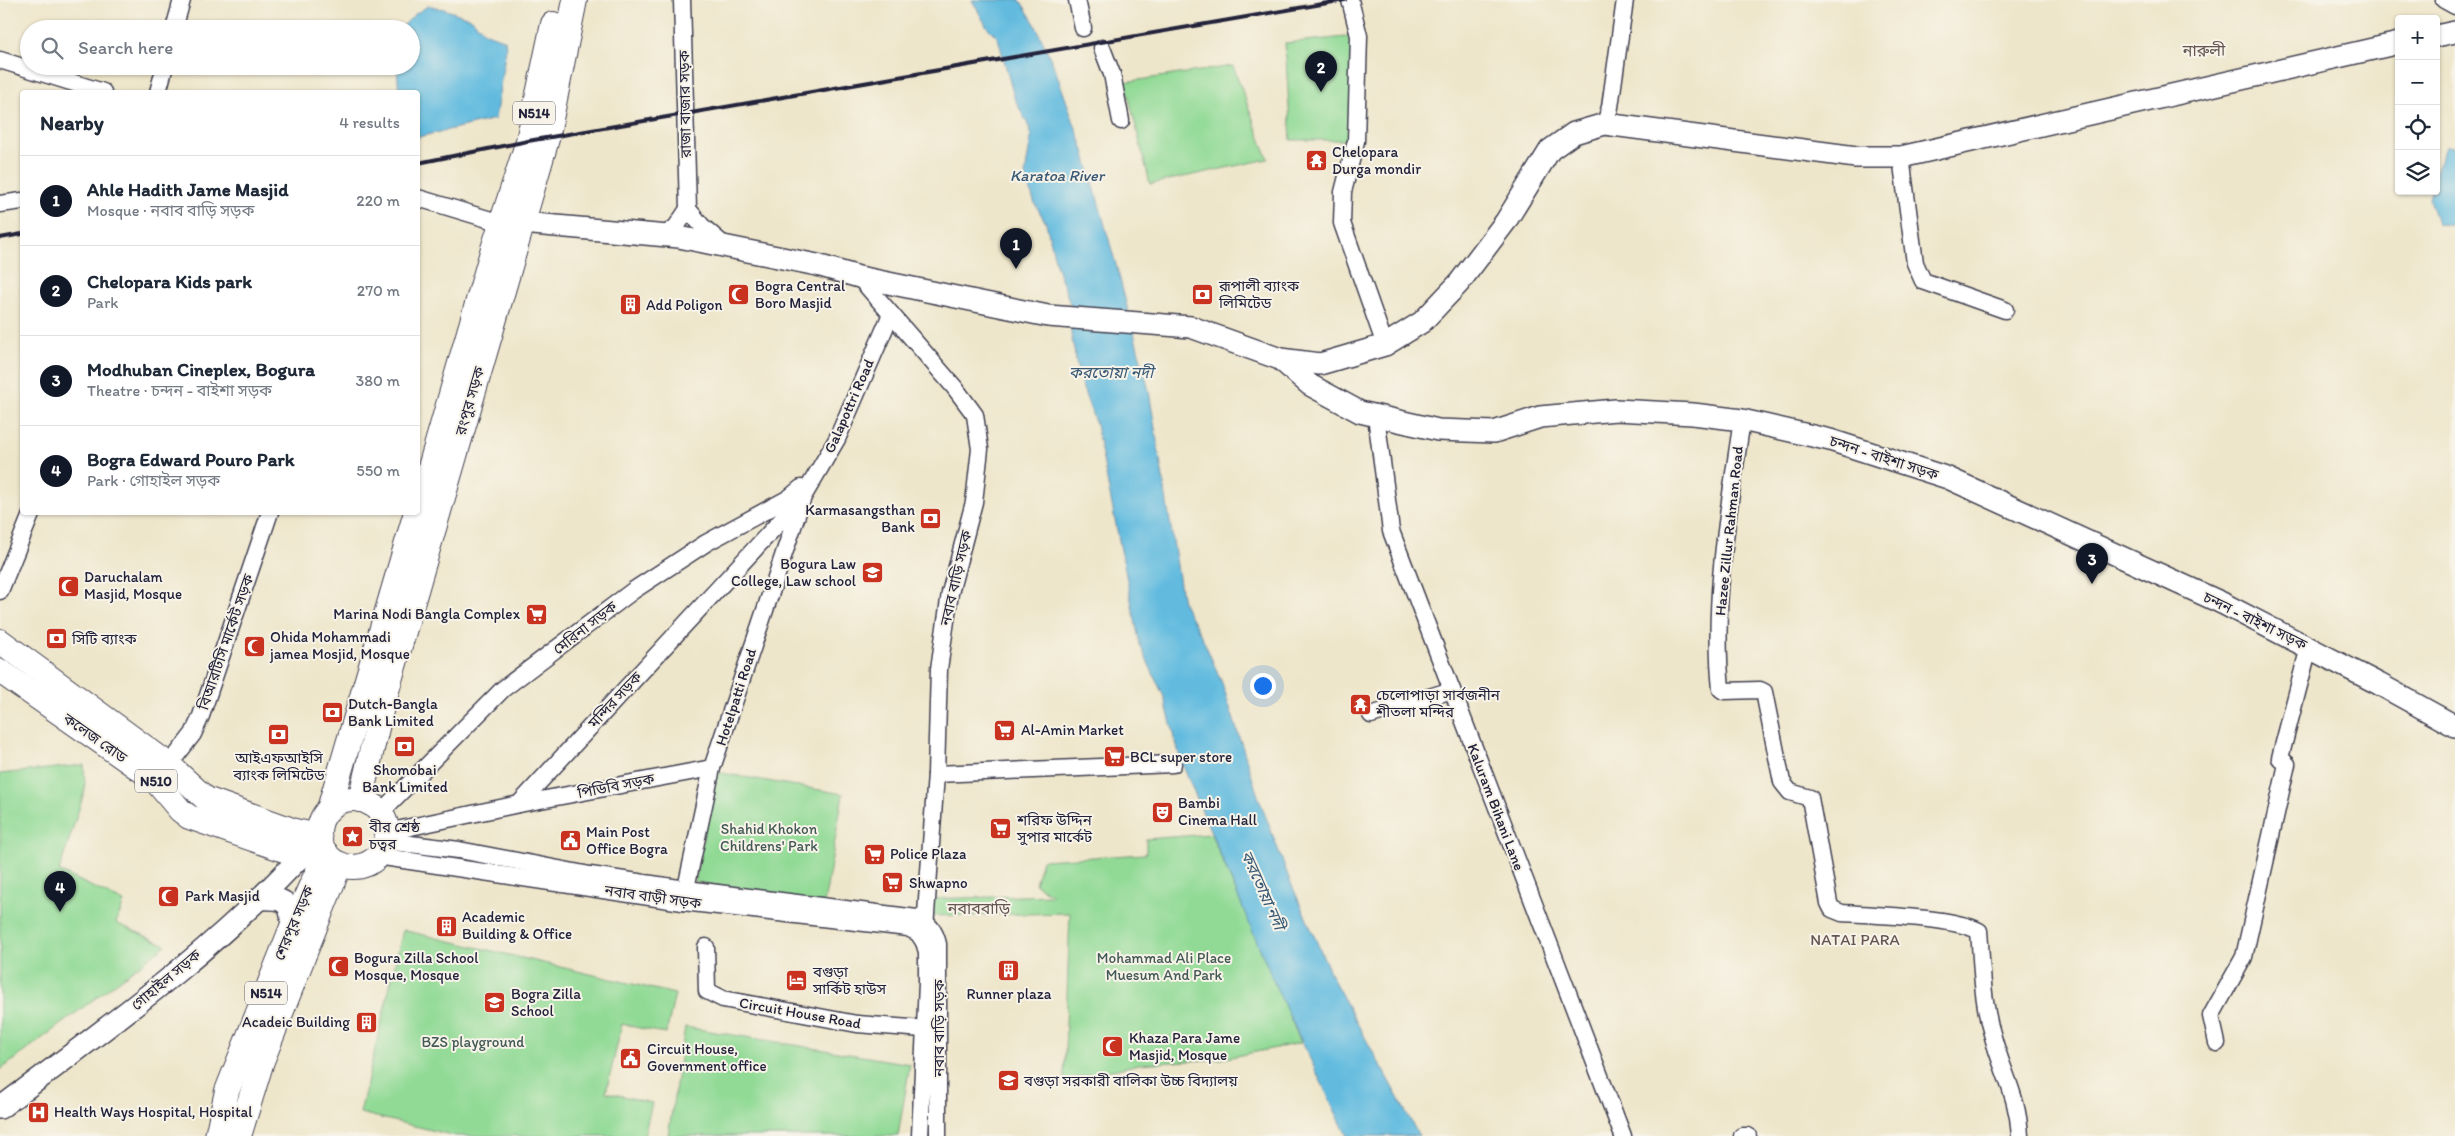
<!DOCTYPE html>
<html lang="en">
<head>
<meta charset="utf-8">
<style>
	body { margin:0; font-family:Itim,"Noto Sans Bengali",sans-serif; background:#f6f6f7; color:#1f2937 }
	.controls { position:absolute; right:15px; top:15px; display:grid; overflow:hidden; border-radius:5px; box-shadow:0 1px 4px #0004 }
	.controls button { width:45px; height:45px; display:grid; place-items:center; padding:0; border:0; border-bottom:1px solid #e0e1e3; background:#fff; color:#1f2937; font:25px sans-serif }
	.you { position:absolute; left:1262px; top:685px; width:18px; height:18px; margin:-12px; border:4px solid #fff; border-radius:50%; background:#1a73e8; box-shadow:0 0 0 8px #1a73e833 }
	.badge { display:grid; place-items:center; width:32px; height:32px; border-radius:50%; background:#111827; color:#fff; font-size:16px; font-weight:700 }
	.pin { position:absolute; translate:-50% -41px; filter:drop-shadow(0 1px 2px #0008) }
	.pin::after { content:''; position:absolute; top:26px; width:18px; height:15px; background:inherit; clip-path:polygon(0 0,100% 0,50% 100%) }
	.list { margin:0; padding:0; list-style:none }
	h2 { display:flex; justify-content:space-between; align-items:center; height:65px; margin:0; padding:0 20px; font-size:21px }
	h2 small { font-size:16px; font-weight:400; color:#747a83 }
	.list li { display:grid; grid-template-columns:32px 1fr auto; gap:15px; align-items:center; box-sizing:border-box; height:90px; padding:0 20px; border-top:1px solid #e0e1e3 }
	.list b { display:block; font-size:19px; white-space:nowrap }
	.list p { margin:0; font-size:16px; white-space:nowrap; color:#747a83 }
	.list em { font-size:16px; font-style:normal; color:#747a83 }
	.icon { flex:none; width:28px; height:28px; fill:none; stroke:currentColor; stroke-width:2; stroke-linecap:round; stroke-linejoin:round }
	.map { position:relative; flex:none; width:2455px; height:1136px; overflow:hidden }
	.search { position:absolute; background:#fff; box-shadow:0 1px 4px #0004; left:20px; top:20px; width:400px; height:55px; display:flex; align-items:center; gap:12px; box-sizing:border-box; padding:0 18px; border-radius:28px; color:#747a83; font-size:19px }
	.panel { position:absolute; background:#fff; box-shadow:0 1px 4px #0004; left:20px; top:90px; width:400px; height:425px; border-radius:5px }
	.map>svg:first-child { display:block }
	.green { fill:#91da95; stroke:#5a7e68 }
	.water { fill:#62bbdf; stroke:#426e8d }
	.lines { fill:none; stroke-linecap:round; stroke-linejoin:round }
	.minor-casing { stroke:#413f50; stroke-width:19 }
	.major-casing { stroke:#413f50; stroke-width:24 }
	.highway-casing { stroke:#413f50; stroke-width:26 }
	.minor { stroke:#fff; stroke-width:16 }
	.major { stroke:#fff; stroke-width:21 }
	.highway { stroke:#fff; stroke-width:24 }
	.rail { stroke:#22223b; stroke-width:4 }
	.labels { text-anchor:middle; dominant-baseline:central; stroke-width:4; stroke-linejoin:round; paint-order:stroke }
	.shield { fill:#f7f3e8; stroke:#62616f; stroke-width:1 }
	.shield-label { font-size:14px; font-weight:bold; fill:#22223b }
	.street-label { font-size:15px; fill:#22223b; stroke:#f7f3e8 }
	.poi-label { font-size:15px; fill:#22223b; stroke:#f7f3e8; text-anchor:start }
	.park-label { font-size:15px; fill:#435956; stroke:#f7f3e8 }
	.neighbourhood-label { font-size:16px; fill:#645552; stroke:#f7f3e8 }
	.water-label { font-size:16px; font-style:italic; fill:#385874; stroke:#f7f3e8 }
</style>
</head>
<body>
<div class="map">
<svg width="2455" height="1136" viewBox="0 0 2455 1136">
	<rect width="100%" height="100%" fill="#f7f3e8"/>
	<filter id="ink" filterUnits="userSpaceOnUse"><feTurbulence type="fractalNoise" baseFrequency=".02" numOctaves="2"/><feDisplacementMap in="SourceGraphic" scale="10" xChannelSelector="R" yChannelSelector="G"/><feConvolveMatrix kernelMatrix="1 2 1 2 8 2 1 2 1" color-interpolation-filters="sRGB"/></filter>
	<filter id="wash" filterUnits="userSpaceOnUse"><feTurbulence type="fractalNoise" baseFrequency=".0096" numOctaves="4" result="noise"/><feDisplacementMap in="SourceGraphic" scale="20" xChannelSelector="R" yChannelSelector="G"/><feGaussianBlur stdDeviation="1.12" result="paint"/><feColorMatrix in="noise" values="0 0 0 0 0 0 0 0 0 0 0 0 0 0 0 0 0 1.4 0 .05"/><feComposite in="paint" operator="in"/></filter>
	<g filter="url(#wash)">
		<rect width="100%" height="100%" fill="#eee6ca"/>
		<!-- green -->
		<g class="green">
			<path d="M1356,36l-3,104h-62l-6,-97z"/>
			<path d="M1233,66l35,93 -118,25 -25,-102z"/>
			<path d="M84,765l1,25 -26,81 65,31 -8,21 50,22 -166,125v-296z"/>
			<path d="M715,772l128,22 -19,110 -129,-22z"/>
			<path d="M1211,834l90,209 -80,16 -82,5 -75,17 6,-168 -141,3v-17l124,-4 -18,-11 7,-24 104,-6v-15z"/>
			<path d="M403,930l272,64 -9,40 -44,-10 -16,68 46,11 -8,33h-188l-96,-23z"/>
			<path d="M685,1027l225,37 -12,72h-230z"/>
		</g>
		<!-- water -->
		<g class="water">
			<path d="M972,0h48l15,24 20,45 29,82 34,121 31,119 34,212 20,36 19,44 36,113 32,85 44,100 85,155h-72l-68,-142 -98,-233 -17,-64 -24,-52 -44,-220 -17,-48 -8,-43 1,-25 -16,-45 -10,-41 -11,-19 -10,-29 6,-37 -2,-11 -15,-30 -16,-59 -11,-11z"/>
			<path d="M428,6l16,3 28,10 12,13 21,8 1,8 -11,71 -77,18v-45h-19l-2,-24 14,-2v-37l-10,-1 14,-14z"/>
			<path d="M2446,146l9,1v79l-18,-3 -8,-24 2,-8h5v-20z"/>
		</g>
	</g>
	<g filter="url(#ink)">
		<g class="lines">
			<defs>
				<g id="minor">
					<path d="M682,0l6,209"/>
					<path d="M1077,0l6,28"/>
					<path d="M1350,0l9,36 -3,105 -13,51 -1,31 43,122"/>
					<path d="M2444,0l11,6"/>
					<path d="M174,29l8,-29"/>
					<path d="M1102,48l10,26 9,47"/>
					<path d="M0,60l103,32"/>
					<path d="M158,92l7,-26"/>
					<path d="M1605,124l5,-17 15,-107"/>
					<path d="M1901,157l14,106 8,18 82,29"/>
					<path d="M418,198l83,25"/>
					<path d="M0,204l22,-3"/>
					<path d="M688,209l14,17 23,20"/>
					<path d="M663,236l13,-9 12,-18"/>
					<path d="M859,277l96,111 20,27 5,34 -6,53 -24,91 -11,76 -3,105 -12,168 3,10v31l-7,153"/>
					<path d="M1376,416l15,115 232,605"/>
					<path d="M1742,420c-13,89 -30,178 -21,269l3,2 36,-1 4,2 18,90 8,10 20,6 19,105 3,6 10,4c32,2 111,4 137,18 3,35 3,72 14,106 10,37 25,59 27,99"/>
					<path d="M0,591l32,-79"/>
					<path d="M1371,715l81,-25"/>
					<path d="M169,765l24,-31 8,-18 69,-204"/>
					<path d="M936,774l237,-10"/>
					<path d="M519,804l193,-36"/>
					<path d="M380,813l123,-124 131,-99 72,-47 83,-45 12,-10"/>
					<path d="M387,832l132,-28 280,-303"/>
					<path d="M386,841l73,9 131,25 96,14 231,29c13,6 18,13 21,26v192"/>
					<path d="M377,856l306,46 225,26 10,5 6,9"/>
					<path d="M683,902l29,-134 91,-271 34,-58 54,-125"/>
					<path d="M706,947l1,44 16,8 134,25 80,6"/>
					<path d="M2217,1043l-6,-27 33,-59 43,-193 -7,-6 29,-111"/>
					<path d="M1742,1136h6"/>
				</g>
				<g id="major">
					<path d="M2436,36l19,-4"/>
					<path d="M522,223l157,14 138,28 42,12 189,39 143,11 89,32 40,5 65,-19 37,-23 37,-39 47,-62 44,-71 24,-17 31,-9 251,33h45l498,-114"/>
					<path d="M1280,359l30,26 50,27 78,18 56,2 46,-15 76,-7 77,4 49,6 88,20 118,38 274,125 157,81 76,42"/>
					<path d="M259,899c25,-1 32,1 33,28"/>
					<path d="M0,1108c109,-82 221,-162 312,-264"/>
				</g>
				<g id="highway">
					<path d="M418,509l74,-257 36,-111 25,-117"/>
					<path d="M0,641l169,124 37,34 89,32 24,5"/>
					<path d="M0,671l154,108 26,31 9,7 101,35 12,3 24,-2"/>
					<circle cx="353" cy="833" r="34"/>
					<path d="M360,800l21,-89 166,-572 28,-139"/>
					<path d="M329,809l87,-297"/>
					<path d="M217,1136l10,-45 65,-164 34,-74"/>
					<path d="M239,1136l23,-75 78,-197"/>
				</g>
			</defs>
			<!-- minor casing -->
			<use href="#minor" class="minor-casing"/>
			<!-- major casing -->
			<use href="#major" class="major-casing"/>
			<!-- highway casing -->
			<use href="#highway" class="highway-casing"/>
			<!-- minor -->
			<use href="#minor" class="minor"/>
			<!-- major -->
			<use href="#major" class="major"/>
			<!-- highway -->
			<use href="#highway" class="highway"/>
			<!-- rail -->
			<g class="rail">
				<path d="M418,163l110,-22 817,-141"/>
				<path d="M0,238l22,-4"/>
			</g>
		</g>
	</g>
	<!-- icons -->
	<defs>
		<symbol id="temple-square" viewBox="-11 -11 22 22"><rect x="-9" y="-9" width="18" height="18" rx="4" fill="#c8321e" stroke="#f7f3e8"/><path d="M0-6L5-2H3V0L6.5 2.5H4V6H1.5V3h-3V6H-4V2.5H-6.5L-3 0V-2H-5Z" fill="#fff"/></symbol>
		<symbol id="mosque-square" viewBox="-11 -11 22 22"><rect x="-9" y="-9" width="18" height="18" rx="4" fill="#c8321e" stroke="#f7f3e8"/><path d="M3.5-4.9A6 6 0 1 0 3.5 4.9A5 5 0 1 1 3.5-4.9Z" fill="#fff"/></symbol>
		<symbol id="bank-square" viewBox="-11 -11 22 22"><rect x="-9" y="-9" width="18" height="18" rx="4" fill="#c8321e" stroke="#f7f3e8"/><path d="M-6-4H6V4H-6ZM0-2.3a2.3 2.3 0 1 0 0 4.6a2.3 2.3 0 1 0 0-4.6Z" fill="#fff"/></symbol>
		<symbol id="building-square" viewBox="-11 -11 22 22"><rect x="-9" y="-9" width="18" height="18" rx="4" fill="#c8321e" stroke="#f7f3e8"/><path d="M-4-6H4V6H1V3H-1V6H-4ZM-2.5-4.3h1.7v1.8h-1.7ZM.8-4.3h1.7v1.8H.8ZM-2.5-1h1.7V.8h-1.7ZM.8-1h1.7V.8H.8Z" fill="#fff"/></symbol>
		<symbol id="school-square" viewBox="-11 -11 22 22"><rect x="-9" y="-9" width="18" height="18" rx="4" fill="#c8321e" stroke="#f7f3e8"/><path d="M0-5L7-2L0 1L-7-2ZM-4 1L0 2.5L4 1V4Q0 6-4 4Z" fill="#fff"/></symbol>
		<symbol id="supermarket-square" viewBox="-11 -11 22 22"><rect x="-9" y="-9" width="18" height="18" rx="4" fill="#c8321e" stroke="#f7f3e8"/><path d="M-6-5.5h2.5l.6 2H6L4.5 2H-2.5L-4.4-4H-6ZM-1.5 3.2a1.3 1.3 0 1 0 .1 0ZM3 3.2a1.3 1.3 0 1 0 .1 0Z" fill="#fff"/></symbol>
		<symbol id="theatre-square" viewBox="-11 -11 22 22"><rect x="-9" y="-9" width="18" height="18" rx="4" fill="#c8321e" stroke="#f7f3e8"/><path d="M-5-5.5Q0-4 5-5.5V0Q5 5 0 6Q-5 5-5 0ZM-3.3-2.5H-1v1.5H-3.3ZM1-2.5H3.3v1.5H1ZM-2.8 1Q0 5.5 2.8 1Z" fill="#fff"/></symbol>
		<symbol id="sight-square" viewBox="-11 -11 22 22"><rect x="-9" y="-9" width="18" height="18" rx="4" fill="#c8321e" stroke="#f7f3e8"/><path d="M0-6L1.8-2.2L6-1.7L2.9 1.2L3.7 5.4L0 3.3L-3.7 5.4L-2.9 1.2L-6-1.7L-1.8-2.2Z" fill="#fff"/></symbol>
		<symbol id="civic-square" viewBox="-11 -11 22 22"><rect x="-9" y="-9" width="18" height="18" rx="4" fill="#c8321e" stroke="#f7f3e8"/><path d="M-.6-6.5H3V-4.5H.6V-3L4-1V1h2V6H-6V1h2V-1L-.6-3ZM-1.2 2.5V6h2.4V2.5Z" fill="#fff"/></symbol>
		<symbol id="hotel-square" viewBox="-11 -11 22 22"><rect x="-9" y="-9" width="18" height="18" rx="4" fill="#c8321e" stroke="#f7f3e8"/><path d="M-6-4.5h1.5V1H6V5H4.5V3h-9V5H-6ZM-4 0a1.8 1.8 0 1 1 3.6 0ZM.5 0V-2.5h3Q6-2.5 6 0Z" fill="#fff"/></symbol>
		<symbol id="hospital-square" viewBox="-11 -11 22 22"><rect x="-9" y="-9" width="18" height="18" rx="4" fill="#c8321e" stroke="#f7f3e8"/><path d="M-5-5h3v3.5h4V-5h3V5h-3V1.5h-4V5h-3Z" fill="#fff"/></symbol>
	</defs>
	<g fill-rule="evenodd">
		<use href="#temple-square" x="1304" y="148" width="25" height="25"/>
		<use href="#mosque-square" x="726" y="282" width="25" height="25"/>
		<use href="#bank-square" x="1190" y="282" width="25" height="25"/>
		<use href="#building-square" x="618" y="292" width="25" height="25"/>
		<use href="#bank-square" x="918" y="506" width="25" height="25"/>
		<use href="#school-square" x="860" y="560" width="25" height="25"/>
		<use href="#mosque-square" x="56" y="574" width="25" height="25"/>
		<use href="#supermarket-square" x="524" y="602" width="25" height="25"/>
		<use href="#bank-square" x="44" y="626" width="25" height="25"/>
		<use href="#mosque-square" x="242" y="634" width="25" height="25"/>
		<use href="#temple-square" x="1348" y="692" width="25" height="25"/>
		<use href="#bank-square" x="320" y="700" width="25" height="25"/>
		<use href="#supermarket-square" x="992" y="718" width="25" height="25"/>
		<use href="#bank-square" x="266" y="722" width="25" height="25"/>
		<use href="#bank-square" x="392" y="734" width="25" height="25"/>
		<use href="#supermarket-square" x="1102" y="744" width="25" height="25"/>
		<use href="#theatre-square" x="1150" y="800" width="25" height="25"/>
		<use href="#supermarket-square" x="988" y="816" width="25" height="25"/>
		<use href="#sight-square" x="340" y="824" width="25" height="25"/>
		<use href="#civic-square" x="558" y="828" width="25" height="25"/>
		<use href="#supermarket-square" x="862" y="842" width="25" height="25"/>
		<use href="#supermarket-square" x="880" y="870" width="25" height="25"/>
		<use href="#mosque-square" x="156" y="884" width="25" height="25"/>
		<use href="#building-square" x="434" y="914" width="25" height="25"/>
		<use href="#mosque-square" x="326" y="954" width="25" height="25"/>
		<use href="#building-square" x="996" y="958" width="25" height="25"/>
		<use href="#hotel-square" x="784" y="968" width="25" height="25"/>
		<use href="#school-square" x="482" y="990" width="25" height="25"/>
		<use href="#building-square" x="354" y="1010" width="25" height="25"/>
		<use href="#mosque-square" x="1100" y="1034" width="25" height="25"/>
		<use href="#civic-square" x="618" y="1046" width="25" height="25"/>
		<use href="#school-square" x="996" y="1068" width="25" height="25"/>
		<use href="#hospital-square" x="26" y="1100" width="25" height="25"/>
	</g>
	<g class="labels">
		<!-- shield labels -->
		<g class="shield">
			<rect x="513" y="101.5" width="42" height="23" rx="4"/>
			<rect x="135" y="769.5" width="42" height="23" rx="4"/>
			<rect x="245" y="981.5" width="42" height="23" rx="4"/>
		</g>
		<g class="shield-label">
			<text x="534" y="113">N514</text>
			<text x="156" y="781">N510</text>
			<text x="266" y="993">N514</text>
		</g>
		<!-- street labels -->
		<g class="street-label">
			<text transform="translate(685 104) rotate(-91)">রাজা বাজার সড়ক</text>
			<text transform="translate(470 401) rotate(-74)">রংপুর সড়ক</text>
			<text transform="translate(849 406) rotate(-66)">Galapottri Road</text>
			<text transform="translate(1884 458) rotate(18)">চন্দন - বাইশা সড়ক</text>
			<text transform="translate(1729 531) rotate(-84)">Hazee Zillur Rahman Road</text>
			<text transform="translate(956 578) rotate(-77)">নবাব বাড়ি সড়ক</text>
			<text transform="translate(2255 621) rotate(26)">চন্দন - বাইশা সড়ক</text>
			<text transform="translate(585 628) rotate(-38)">মেরিনা সড়ক</text>
			<text transform="translate(226 642) rotate(-71)">বিআরটিসি মার্কেট সড়ক</text>
			<text transform="translate(736 697) rotate(-72)">Hotelpatti Road</text>
			<text transform="translate(615 700) rotate(-47)">মন্দির সড়ক</text>
			<text transform="translate(95 738) rotate(35)">কলেজ রোড</text>
			<text transform="translate(616 786) rotate(-11)">পিডিবি সড়ক</text>
			<text transform="translate(1496 807) rotate(69)">Kaluram Bihani Lane</text>
			<text transform="translate(653 897) rotate(8)">নবাব বাড়ী সড়ক</text>
			<text transform="translate(294 923) rotate(-67)">শেরপুর সড়ক</text>
			<text transform="translate(166 980) rotate(-40)">গোহাইল সড়ক</text>
			<text transform="translate(800 1013) rotate(10)">Circuit House Road</text>
			<text transform="translate(939 1028) rotate(-90)">নবাব বাড়ি সড়ক</text>
		</g>
		<!-- poi labels -->
		<g class="poi-label">
			<text x="1332" y="152">Chelopara<tspan x="1332" dy="17">Durga mondir</tspan></text>
			<text x="755" y="286">Bogra Central<tspan x="755" dy="17">Boro Masjid</tspan></text>
			<text x="1219" y="286">রূপালী ব্যাংক<tspan x="1219" dy="17">লিমিটেড</tspan></text>
			<text x="646" y="305">Add Poligon</text>
			<text x="915" y="510" text-anchor="end">Karmasangsthan<tspan x="915" dy="17">Bank</tspan></text>
			<text x="856" y="564" text-anchor="end">Bogura Law<tspan x="856" dy="17">College, Law school</tspan></text>
			<text x="84" y="577">Daruchalam<tspan x="84" dy="17">Masjid, Mosque</tspan></text>
			<text x="520" y="614" text-anchor="end">Marina Nodi Bangla Complex</text>
			<text x="270" y="637">Ohida Mohammadi<tspan x="270" dy="17">jamea Mosjid, Mosque</tspan></text>
			<text x="72" y="639">সিটি ব্যাংক</text>
			<text x="1376" y="695">চেলোপাড়া সার্বজনীন<tspan x="1376" dy="17">শীতলা মন্দির</tspan></text>
			<text x="348" y="704">Dutch-Bangla<tspan x="348" dy="17">Bank Limited</tspan></text>
			<text x="1021" y="730">Al-Amin Market</text>
			<text x="1130" y="757">BCL super store</text>
			<text x="279" y="758" text-anchor="middle">আইএফআইসি<tspan x="279" dy="17">ব্যাংক লিমিটেড</tspan></text>
			<text x="405" y="770" text-anchor="middle">Shomobai<tspan x="405" dy="17">Bank Limited</tspan></text>
			<text x="1178" y="803">Bambi<tspan x="1178" dy="17">Cinema Hall</tspan></text>
			<text x="1017" y="820">শরিফ উদ্দিন<tspan x="1017" dy="17">সুপার মার্কেট</tspan></text>
			<text x="369" y="827">বীর শ্রেষ্ঠ<tspan x="369" dy="17">চত্বর</tspan></text>
			<text x="586" y="832">Main Post<tspan x="586" dy="17">Office Bogra</tspan></text>
			<text x="890" y="854">Police Plaza</text>
			<text x="909" y="883">Shwapno</text>
			<text x="185" y="896">Park Masjid</text>
			<text x="462" y="917">Academic<tspan x="462" dy="17">Building &amp; Office</tspan></text>
			<text x="354" y="958">Bogura Zilla School<tspan x="354" dy="17">Mosque, Mosque</tspan></text>
			<text x="813" y="972">বগুড়া<tspan x="813" dy="17">সার্কিট হাউস</tspan></text>
			<text x="511" y="994">Bogra Zilla<tspan x="511" dy="17">School</tspan></text>
			<text x="1009" y="994" text-anchor="middle">Runner plaza</text>
			<text x="350" y="1022" text-anchor="end">Acadeic Building</text>
			<text x="1129" y="1038">Khaza Para Jame<tspan x="1129" dy="17">Masjid, Mosque</tspan></text>
			<text x="647" y="1049">Circuit House,<tspan x="647" dy="17">Government office</tspan></text>
			<text x="1024" y="1081">বগুড়া সরকারী বালিকা উচ্চ বিদ্যালয়</text>
			<text x="54" y="1112">Health Ways Hospital, Hospital</text>
		</g>
		<!-- park labels -->
		<g class="park-label">
			<text x="769" y="829">Shahid Khokon<tspan x="769" dy="17">Childrens' Park</tspan></text>
			<text x="1164" y="958">Mohammad Ali Place<tspan x="1164" dy="17">Muesum And Park</tspan></text>
			<text x="473" y="1042">BZS playground</text>
		</g>
		<!-- neighbourhood labels -->
		<g class="neighbourhood-label">
			<text x="2204" y="50">নারুলী</text>
			<text x="979" y="908">নবাববাড়ি</text>
			<text x="1855" y="939">NATAI PARA</text>
		</g>
		<!-- water labels -->
		<g class="water-label">
			<text x="1057" y="175">Karatoa River</text>
			<text x="1111" y="372">করতোয়া নদী</text>
			<text transform="translate(1263 890) rotate(66)">করতোয়া নদী</text>
		</g>
	</g>
</svg>
<div class="controls">
<button>+</button>
<button>−</button>
<button><svg class="icon" aria-label="locate" viewBox="0 0 24 24"><circle cx="12" cy="12" r="6"/><path d="M12 2v4M12 18v4M2 12h4M18 12h4"/></svg></button>
<button><svg class="icon" aria-label="layers" viewBox="0 0 24 24"><path d="M12 4l9 5-9 5-9-5zM3 14l9 5 9-5"/></svg></button>
</div>
<div class="you"></div>
<div class="pin badge" style="left:1016px;top:269px">1</div>
<div class="pin badge" style="left:1321px;top:92px">2</div>
<div class="pin badge" style="left:2092px;top:584px">3</div>
<div class="pin badge" style="left:60px;top:912px">4</div>
<div class="search"><svg class="icon" aria-label="search" viewBox="0 0 24 24"><circle cx="10" cy="10" r="6"/><path d="M15 15l6 6"/></svg>Search here</div>
<section class="panel">
<h2>Nearby<small>4 results</small></h2>
<ul class="list">
<li><span class="badge">1</span><div><b>Ahle Hadith Jame Masjid</b><p>Mosque · নবাব বাড়ি সড়ক</p></div><em>220 m</em></li>
<li><span class="badge">2</span><div><b>Chelopara Kids park</b><p>Park</p></div><em>270 m</em></li>
<li><span class="badge">3</span><div><b>Modhuban Cineplex, Bogura</b><p>Theatre · চন্দন - বাইশা সড়ক</p></div><em>380 m</em></li>
<li><span class="badge">4</span><div><b>Bogra Edward Pouro Park</b><p>Park · গোহাইল সড়ক</p></div><em>550 m</em></li>
</ul>
</section>
</div>
</body>
</html>
